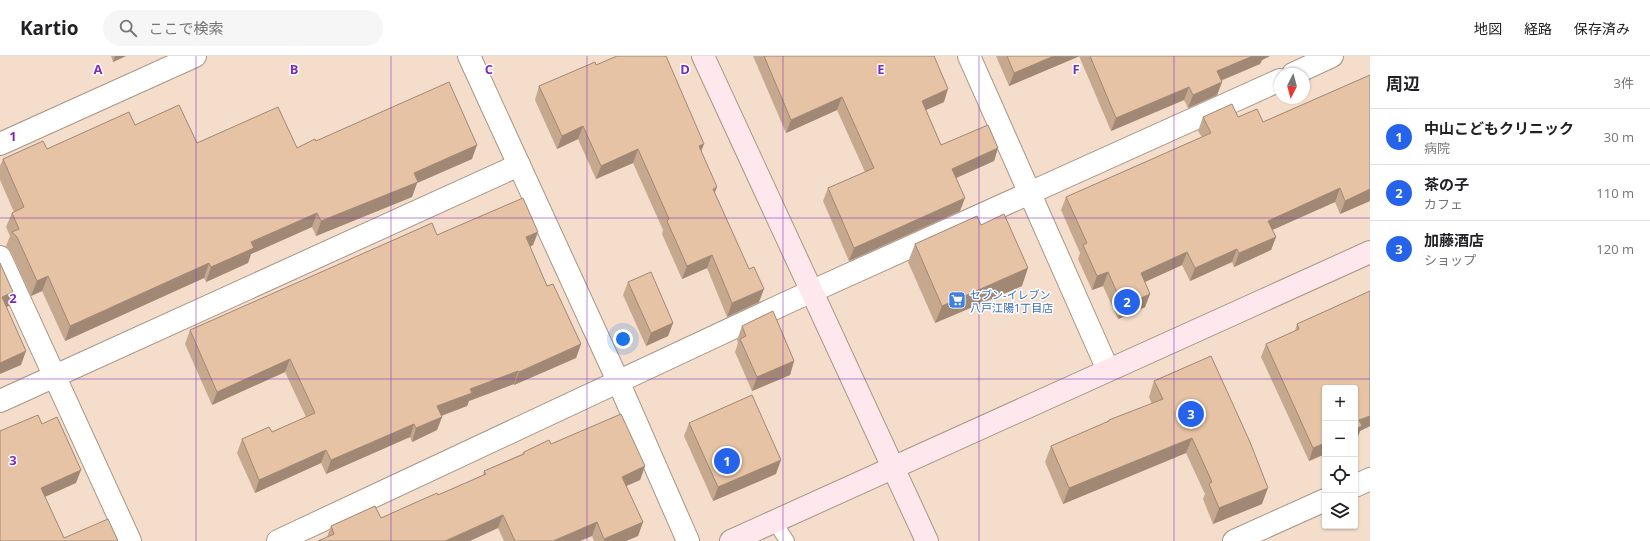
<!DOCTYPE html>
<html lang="ja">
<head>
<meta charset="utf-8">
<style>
	body { margin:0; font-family:"Open Sans","Noto Sans JP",sans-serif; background:#f6f6f6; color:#202124 }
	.controls { position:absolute; right:12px; bottom:12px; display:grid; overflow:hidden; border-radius:4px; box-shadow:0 1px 3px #0004 }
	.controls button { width:36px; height:36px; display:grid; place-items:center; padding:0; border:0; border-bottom:1px solid #e0e0e0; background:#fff; color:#202124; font:20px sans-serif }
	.compass { position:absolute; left:1274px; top:12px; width:36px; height:36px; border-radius:50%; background:#fff; box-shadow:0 1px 3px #0004; rotate:186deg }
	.you { position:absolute; left:623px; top:283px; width:14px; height:14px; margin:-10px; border:3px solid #fff; border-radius:50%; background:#1a73e8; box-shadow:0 0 0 6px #1a73e833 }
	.badge { display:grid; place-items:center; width:26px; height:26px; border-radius:50%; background:#2563eb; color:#fff; font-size:13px; font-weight:700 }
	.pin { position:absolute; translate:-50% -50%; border:2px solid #fff; box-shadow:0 1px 4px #0006 }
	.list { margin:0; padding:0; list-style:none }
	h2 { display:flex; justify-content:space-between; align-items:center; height:52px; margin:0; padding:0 16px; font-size:17px }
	h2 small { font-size:13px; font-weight:400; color:#757577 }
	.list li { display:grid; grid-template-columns:26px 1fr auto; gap:12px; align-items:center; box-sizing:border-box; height:56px; padding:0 16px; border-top:1px solid #e0e0e0 }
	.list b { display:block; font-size:15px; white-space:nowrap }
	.list p { margin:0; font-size:13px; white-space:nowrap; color:#757577 }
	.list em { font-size:13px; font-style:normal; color:#757577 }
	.icon { flex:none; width:22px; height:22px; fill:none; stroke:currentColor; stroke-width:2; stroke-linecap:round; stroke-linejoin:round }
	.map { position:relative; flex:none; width:1370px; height:485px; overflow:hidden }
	header { display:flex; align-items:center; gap:24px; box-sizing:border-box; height:56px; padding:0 20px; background:#fff; border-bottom:1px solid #e0e0e0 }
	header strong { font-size:19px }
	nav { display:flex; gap:22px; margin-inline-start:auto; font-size:14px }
	.search { width:280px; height:36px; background:#f6f6f6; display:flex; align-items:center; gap:10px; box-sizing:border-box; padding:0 14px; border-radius:22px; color:#757577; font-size:15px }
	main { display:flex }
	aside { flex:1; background:#fff }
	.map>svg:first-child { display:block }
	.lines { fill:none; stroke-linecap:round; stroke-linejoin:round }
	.lane-casing { stroke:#a99583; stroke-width:16 }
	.street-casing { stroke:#a99583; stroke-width:24 }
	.secondary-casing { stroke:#a99583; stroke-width:24 }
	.lane { stroke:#fff; stroke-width:14 }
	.street { stroke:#fff; stroke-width:22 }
	.secondary { stroke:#fee8ee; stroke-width:22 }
	.wall { fill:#c6a88e }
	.shaded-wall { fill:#a18874 }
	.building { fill:#e6c3a5; stroke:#a18874 }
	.grid { fill:none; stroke:#7b2cbf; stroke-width:1; stroke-opacity:0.55 }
	.labels { text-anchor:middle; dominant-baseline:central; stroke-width:3; stroke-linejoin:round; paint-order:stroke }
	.shop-label { font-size:11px; fill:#366cbe; stroke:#fff; text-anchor:start }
	.grid-label { font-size:13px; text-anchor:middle; font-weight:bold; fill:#7b2cbf; stroke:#fff; stroke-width:3; stroke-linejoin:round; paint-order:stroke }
</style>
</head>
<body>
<header>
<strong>Kartio</strong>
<div class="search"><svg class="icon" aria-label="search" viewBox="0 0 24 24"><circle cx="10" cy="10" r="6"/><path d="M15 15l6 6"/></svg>ここで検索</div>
<nav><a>地図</a><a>経路</a><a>保存済み</a></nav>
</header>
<main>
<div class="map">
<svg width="1370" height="485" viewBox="0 0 1370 485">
	<rect width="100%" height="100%" fill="#f4decb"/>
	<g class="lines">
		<defs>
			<path id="lane" d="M774,465l13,20"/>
			<g id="street">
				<path d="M469,0l149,325 70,160"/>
				<path d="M969,0l139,314"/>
				<path d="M1293,18l39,-18"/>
				<path d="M0,88l195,-88"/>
				<path d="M0,201l130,284"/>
				<path d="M0,345l519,-236"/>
				<path d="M1355,430l15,-7"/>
				<path d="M278,485l508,-238 494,-223"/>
				<path d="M1234,485l91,-41"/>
			</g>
			<g id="secondary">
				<path d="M703,0l224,485"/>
				<path d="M731,485l639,-289"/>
			</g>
		</defs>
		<!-- lane casing -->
		<use href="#lane" class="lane-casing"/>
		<!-- street casing -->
		<use href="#street" class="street-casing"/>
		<!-- secondary casing -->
		<use href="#secondary" class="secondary-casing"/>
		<!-- lane -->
		<use href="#lane" class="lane"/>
		<!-- street -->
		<use href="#street" class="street"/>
		<!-- secondary -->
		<use href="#secondary" class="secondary"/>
	</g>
	<!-- wall -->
	<g class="wall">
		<path d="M111,0h15l-13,6z"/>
		<path d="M753,0h181l10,46 -18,8 15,35 57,3 -4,13 -38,17 4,33 -111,50 -26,-60 5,-13 37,-16 -28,-62 -51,23z"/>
		<path d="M996,0h274l-8,4 -2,4 -39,17 1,1 -5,13 -29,13 -4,-8 -73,31 -32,-75 -70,30z"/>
		<path d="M596,9l105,86 14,42 44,109 -32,15 -20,-49 -25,11 -20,-45 1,-4 -30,-67 -37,16 -18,-40 -21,10 -22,-49 4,-14z"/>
		<path d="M1370,19v126l-30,13 -5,-12 -63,28 4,7 -5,13 -37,17 -2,-5 -42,19 -8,-16 -37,17 5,12 -5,13 -27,12 -15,-33 -11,4 -14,-31 2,-6 -19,-43 5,-13 136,-60 -4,-6 5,-14h35l25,5z"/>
		<path d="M135,69l62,18 100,5 19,-7 156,18 -55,24 -5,14 -96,39 -4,-9 -61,27 -3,9 -42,19 -2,-4 -139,63 -23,-50 -11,5 -20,-44 -5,-6 4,-10 -4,-9 6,-14 2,-1 -14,-32v-14l3,-7 44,-10z"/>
		<path d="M981,169l41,61 -87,37 -27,-61 7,-18z"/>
		<path d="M538,176l-5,13 -3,2 17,39 34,58 -5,14 -62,27v-1l-45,17 -2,5 -25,10v1l-5,13 -25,12 -2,-5 -84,37 -5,-11 -66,30 -18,-40 5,-14 30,-7 34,-15 -21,-45 -73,33 -27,-61 5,-14 247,-95z"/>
		<path d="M628,226l45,41 -5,13 -22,10 -23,-51z"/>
		<path d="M1370,235v135l-10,5 -3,8 -2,1v-52h-30v66l-16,7 -48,-104 5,-13 29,-13 2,-7z"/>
		<path d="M742,270l52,35 -4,14 -38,16 -17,-39 3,-9 -1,-3z"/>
		<path d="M1154,325l108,123 -49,20 -10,-25 2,-5 -19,-41 -123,51 -18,-42 6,-16 57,-24 1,-2 43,-16 -3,-7z"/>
		<path d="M689,367l87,51 -63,27 -29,-65z"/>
		<path d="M551,388l94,22 -5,14 -14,6 17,36 -5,14 -12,5h-32l-2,-5 -12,5h-76l-6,-13 -171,9 4,-11 50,-8 57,-23 45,-20 1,-4 38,-17 2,-2z"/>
	</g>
	<!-- shaded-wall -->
	<g class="shaded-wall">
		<path d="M115,0h11l-13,6z"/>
		<path d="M1054,0h26l-71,30 5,-13z"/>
		<path d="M1253,0h17l-8,4 -2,4 -48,20 5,-13z"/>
		<path d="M1222,26l-5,13 -29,13 5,-13z"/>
		<path d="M1189,31l-5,13 -73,31 5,-13z"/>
		<path d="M948,33l-4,13 -27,12 5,-13z"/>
		<path d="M842,41l-5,13 -51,23 5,-13z"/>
		<path d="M583,70l-5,13 -21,10 5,-13z"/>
		<path d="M704,88l-5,13v-11z"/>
		<path d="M477,89l-5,14 -55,24 -5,14 -96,39 5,-15 93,-48z"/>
		<path d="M998,92l-4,13 -47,21 5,-13z"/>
		<path d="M638,93l-5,14 -37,16 5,-13z"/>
		<path d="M717,131l-5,13 1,-11z"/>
		<path d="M1340,132l-5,14 -72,32 5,-13z"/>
		<path d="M1370,133v12l-30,13 5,-13z"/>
		<path d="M965,142l-5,13 -111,50 5,-13z"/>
		<path d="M317,157l-5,14 -61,27 -3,9 -42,19 5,-15 40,-25z"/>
		<path d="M538,176l-5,13 -12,6 5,-14z"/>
		<path d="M1276,181l-5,13 -37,17 5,-14z"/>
		<path d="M1237,193l-5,13 -42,19 5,-13z"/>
		<path d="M1187,196l-5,13 -46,21 5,-13z"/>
		<path d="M712,199l-5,13 -25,11 5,-13z"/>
		<path d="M209,207l-5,15 -139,63 5,-15z"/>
		<path d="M1028,212l-6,18 -87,37 7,-17z"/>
		<path d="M1108,216l-5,14 -11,4 5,-14z"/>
		<path d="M48,220l-6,15 -11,5 6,-15z"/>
		<path d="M764,233l-5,13 -32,15 5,-14z"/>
		<path d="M13,236l-4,14 -9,3 2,-12z"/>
		<path d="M1150,238l-5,13 -27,12 5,-13z"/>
		<path d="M673,267l-5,13 -22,10 5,-13z"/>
		<path d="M581,288l-5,14 -62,27 5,-13z"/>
		<path d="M26,295l-5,14 -21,9v-11z"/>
		<path d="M290,303l-5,13 -73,33 5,-13z"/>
		<path d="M794,305l-4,14 -38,16 5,-14z"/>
		<path d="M518,315l-4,13 -45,17 -2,5 -35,13 5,-13 33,-17z"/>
		<path d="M1370,360v10l-10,5 -3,8 -2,1v-11l4,-9z"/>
		<path d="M442,361l-5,13 -25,12 4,-14z"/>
		<path d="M414,368l-4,13 -84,37 5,-14z"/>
		<path d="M1192,382l-6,15 -123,51 6,-16z"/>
		<path d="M1325,387v11l-16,7 4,-13z"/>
		<path d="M326,394l-5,13 -66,30 4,-13z"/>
		<path d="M781,404l-5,14 -63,27 5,-14z"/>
		<path d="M645,410l-5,14 -23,10 5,-13z"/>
		<path d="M81,414l-5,13 -40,18 5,-13z"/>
		<path d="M1268,432l-6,16 -49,20 6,-16z"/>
		<path d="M503,459l-5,13 -28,13h-25z"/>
		<path d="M597,466l-5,14 -12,5h-27z"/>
		<path d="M643,466l-5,14 -12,5h-22v-2z"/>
	</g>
	<!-- building -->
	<g class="building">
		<path d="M617,0h49l38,88 -5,2 18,41 -4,2 36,80 5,-2 10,22 -32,14 -20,-48 -25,11 -20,-45 2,-2 -31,-70 -37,17 -18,-40 -21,10 -23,-50 56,-24 1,3z"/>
		<path d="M764,0h170l14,33 -26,12 19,44 47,-20 10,23 -46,21 13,29 -111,50 -26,-60 46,-20 -32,-71 -51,23z"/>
		<path d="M1007,0h47l-40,17z"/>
		<path d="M1090,0h163l-36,15 5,11 -29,13 -4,-8 -73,31z"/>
		<path d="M1370,19v114l-25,12 -5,-13 -72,33 8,16 -37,16 -2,-4 -42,19 -8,-16 -46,21 9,21 -27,12 -15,-34 -11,4 -14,-31 4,-2 -21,-46 145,-64 -8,-16 29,-13 6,13 19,-8 6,13z"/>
		<path d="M449,26l28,63 -63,28 4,9 -97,39 -4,-8 -66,29 3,6 -43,19 -2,-4 -139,63 -22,-50 -11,5 -20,-44 -5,-5 7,-3 -7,-16 12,-6 -21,-48 40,-18 4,8 82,-37 6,13 44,-20 18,38 81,-36 19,41 18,-9 1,2z"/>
		<path d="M523,142l15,34 -12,5 21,49 6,-2 28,60 -62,28 -1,-1 -48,18 2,4 -35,13 5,11 -26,11 -2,-4 -83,36 -5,-10 -67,30 -17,-41 27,-12 3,5 43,-19 -25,-54 -73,33 -27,-62 242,-107 5,12z"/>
		<path d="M1004,158l24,54 -86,38 -27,-62 62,-28 4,9z"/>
		<path d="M0,207l13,29 -11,5 24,54 -26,12z"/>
		<path d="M651,216l22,51 -22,10 -23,-51z"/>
		<path d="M1370,235v125l-11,4 3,6 -7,3v-41h-30v55l-12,5 -47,-104 33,-15 -2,-5z"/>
		<path d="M773,255l21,50 -37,16 -17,-38 6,-3 -4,-10z"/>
		<path d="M1211,300l39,86 18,46 -49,20 -10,-24 3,-2 -20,-44 -123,50 -18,-42 58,-25v-1l54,-21 -9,-18z"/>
		<path d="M752,339l29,65 -63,27 -29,-64z"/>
		<path d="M621,358l24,52 -23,11 21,45 -39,17 -7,-17 -44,19h-38l-12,-26 -58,26h-127l16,-7 -3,-8 44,-20 6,12 56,-25 1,2 48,-21 -2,-3 40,-17v-2l25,-12 2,4z"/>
		<path d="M38,359l4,9 15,-7 24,53 -40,18 23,50 44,-19 10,22h-118v-110z"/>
	</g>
	<!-- grid -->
	<path class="grid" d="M196,0v485M391,0v485M587,0v485M783,0v485M979,0v485M1174,0v485M0,162h1370M0,323h1370"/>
	<!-- icons -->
	<defs>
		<symbol id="supermarket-square" viewBox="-11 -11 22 22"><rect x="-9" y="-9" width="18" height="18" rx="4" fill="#3f7fe0" stroke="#fff"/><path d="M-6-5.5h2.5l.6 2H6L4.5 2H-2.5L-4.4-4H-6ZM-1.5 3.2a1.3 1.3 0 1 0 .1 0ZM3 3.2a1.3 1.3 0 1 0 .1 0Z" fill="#fff"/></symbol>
	</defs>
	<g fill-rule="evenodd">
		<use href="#supermarket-square" x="947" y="234" width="20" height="20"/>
	</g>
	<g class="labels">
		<!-- shop labels -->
		<g class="shop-label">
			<text x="970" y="238">セブン-イレブン<tspan x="970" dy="13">八戸江陽1丁目店</tspan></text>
		</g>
	</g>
	<g class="grid-label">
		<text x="98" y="18">A</text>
		<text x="294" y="18">B</text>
		<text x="489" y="18">C</text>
		<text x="685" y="18">D</text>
		<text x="881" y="18">E</text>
		<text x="1076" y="18">F</text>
		<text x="13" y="85">1</text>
		<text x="13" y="247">2</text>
		<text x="13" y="409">3</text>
	</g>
</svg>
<div class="controls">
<button>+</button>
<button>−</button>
<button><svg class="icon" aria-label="locate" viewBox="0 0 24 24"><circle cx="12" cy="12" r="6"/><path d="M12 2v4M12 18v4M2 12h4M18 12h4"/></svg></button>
<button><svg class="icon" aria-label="layers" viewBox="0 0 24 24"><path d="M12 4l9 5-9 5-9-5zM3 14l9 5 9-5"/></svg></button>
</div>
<svg class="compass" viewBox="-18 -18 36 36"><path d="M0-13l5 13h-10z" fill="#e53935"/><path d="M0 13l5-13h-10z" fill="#757577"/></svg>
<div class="you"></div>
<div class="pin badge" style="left:727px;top:405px">1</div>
<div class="pin badge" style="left:1127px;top:246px">2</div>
<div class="pin badge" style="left:1191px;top:358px">3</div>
</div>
<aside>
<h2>周辺<small>3件</small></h2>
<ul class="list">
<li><span class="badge">1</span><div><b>中山こどもクリニック</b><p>病院</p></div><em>30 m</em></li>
<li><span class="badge">2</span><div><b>茶の子</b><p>カフェ</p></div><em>110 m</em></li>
<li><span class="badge">3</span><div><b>加藤酒店</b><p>ショップ</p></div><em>120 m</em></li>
</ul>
</aside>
</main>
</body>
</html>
